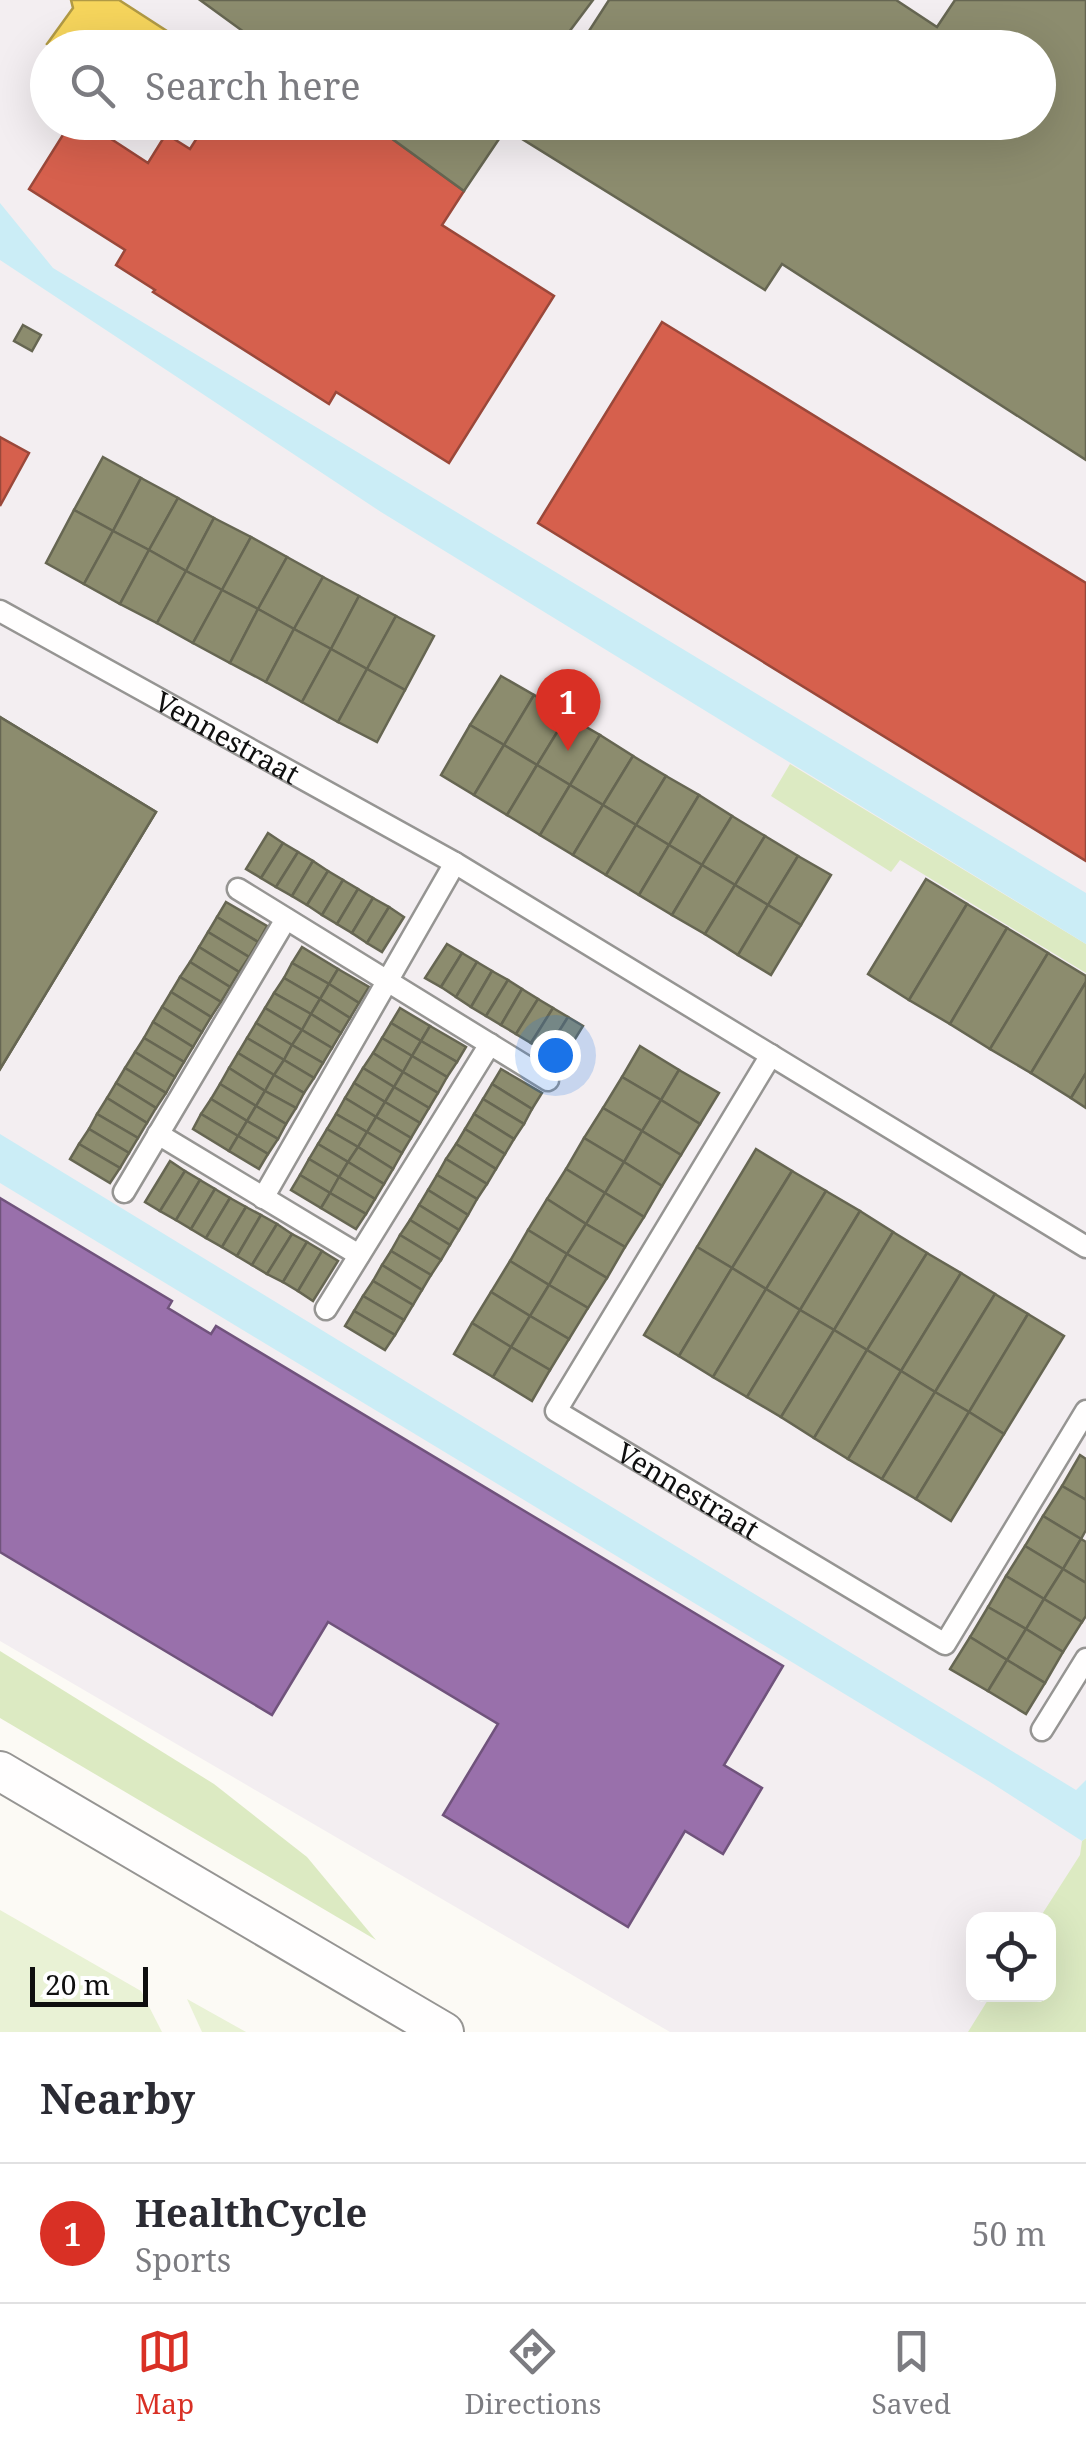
<!DOCTYPE html>
<html lang="en">
<head>
<meta charset="utf-8">
<style>
	body { margin:0; font-family:"Noto Serif",serif; background:#f7f7f7; color:#2b2b33 }
	.controls { position:absolute; right:30px; bottom:30px; display:grid; overflow:hidden; border-radius:20px; box-shadow:0 10px 40px #0002 }
	.controls button { width:90px; height:90px; display:grid; place-items:center; padding:0; border:0; border-bottom:2px solid #e1e1e2; background:#fff; color:#2b2b33; font:50px sans-serif }
	.scale { position:absolute; left:30px; bottom:25px; width:118px; box-sizing:border-box; padding-left:10px; border:5px solid #0f0f0f; border-top:0; font-size:28px; line-height:35px; white-space:nowrap; color:#0f0f0f; -webkit-text-stroke:8px #fff; paint-order:stroke }
	.you { position:absolute; left:555px; top:1055px; width:35px; height:35px; margin:-25px; border:8px solid #fff; border-radius:50%; background:#1a73e8; box-shadow:0 0 0 15px #1a73e833 }
	.badge { display:grid; place-items:center; width:65px; height:65px; border-radius:50%; background:#d93025; color:#fff; font-size:32px; font-weight:700 }
	.pin { position:absolute; translate:-50% -82px; filter:drop-shadow(0 2px 5px #0008) }
	.pin::after { content:''; position:absolute; top:52px; width:35px; height:30px; background:inherit; clip-path:polygon(0 0,100% 0,50% 100%) }
	.list { margin:0; padding:0; list-style:none }
	h2 { display:flex; justify-content:space-between; align-items:center; height:130px; margin:0; padding:0 40px; font-size:42px }
	h2 small { font-size:32px; font-weight:400; color:#7c7c81 }
	.list li { display:grid; grid-template-columns:65px 1fr auto; gap:30px; align-items:center; box-sizing:border-box; height:140px; padding:0 40px; border-top:2px solid #e1e1e2 }
	.list b { display:block; font-size:38px; white-space:nowrap }
	.list p { margin:0; font-size:32px; white-space:nowrap; color:#7c7c81 }
	.list em { font-size:32px; font-style:normal; color:#7c7c81 }
	.icon { flex:none; width:55px; height:55px; fill:none; stroke:currentColor; stroke-width:2; stroke-linecap:round; stroke-linejoin:round }
	.map { position:relative; flex:none; width:1086px; height:2032px; overflow:hidden }
	.search { position:absolute; background:#fff; box-shadow:0 10px 40px #0002; left:30px; right:30px; top:30px; height:110px; display:flex; align-items:center; gap:25px; box-sizing:border-box; padding:0 35px; border-radius:55px; color:#7c7c81; font-size:38px }
	.sheet { height:270px; background:#fff }
	nav { display:flex; justify-content:space-around; align-items:center; box-sizing:border-box; height:140px; border-top:2px solid #e1e1e2; background:#fff; font-size:28px; color:#7c7c81 }
	nav a { display:grid; justify-items:center; gap:5px }
	nav .on { color:#d93025 }
	.map>svg:first-child { display:block }
	.industrial { fill:#f3eef1; fill-rule:evenodd }
	.green { fill:#e9f2d5 }
	.forest { fill:#dceac2 }
	.water { fill:#cbedf6 }
	.homes { fill:#f6d55c; stroke:#b19a45; stroke-width:2.5 }
	.shops { fill:#d6604d; stroke:#9a483a; stroke-width:2.5 }
	.offices { fill:#9970ab; stroke:#70537c; stroke-width:2.5 }
	.industry { fill:#8c8c6e; stroke:#666652; stroke-width:2.5 }
	.lines { fill:none; stroke-linecap:round; stroke-linejoin:round }
	.service-casing { stroke:#969593; stroke-width:25 }
	.minor-casing { stroke:#969593; stroke-width:42 }
	.service { stroke:#fffefe; stroke-width:20 }
	.minor { stroke:#fffefe; stroke-width:38 }
	.labels { text-anchor:middle; dominant-baseline:central; stroke-width:10; stroke-linejoin:round; paint-order:stroke }
	.street-label { font-size:28px; fill:#0f0f0f; stroke:#fff }
</style>
</head>
<body>
<div class="map">
<svg width="1086" height="2032" viewBox="0 0 1086 2032">
	<rect width="100%" height="100%" fill="#fcfaf5"/>
	<!-- industrial -->
	<path class="industrial" d="M0,0h1086v2032h-416l-670,-391zM48,48h990v74h-990zM974,1920h74v74h-74z"/>
	<!-- green -->
	<g class="green">
		<path d="M0,1910l141,81 21,41h-162z"/>
		<path d="M187,1999l59,33h-44z"/>
	</g>
	<!-- forest -->
	<g class="forest">
		<path d="M790,764l296,180v29l-186,-113 -9,12 -120,-76z"/>
		<path d="M0,1651l214,133 93,73 69,83 -376,-222z"/>
		<path d="M1086,1838v194h-118l23,-37 57,-1v-74l-9,-1 41,-64 2,-14z"/>
	</g>
	<!-- water -->
	<g class="water">
		<path d="M0,203l53,65 1033,625v51l-705,-432 -381,-252z"/>
		<path d="M0,1134l1076,656 10,-10v58l-4,3 -92,-59 -990,-599z"/>
	</g>
	<!-- homes -->
	<path class="homes" d="M71,0h48l71,46 -61,2 -11,-8 -6,8h-59l-6,-4 26,-36z"/>
	<!-- shops -->
	<g class="shops">
		<path d="M71,122h14l63,41 18,-29 24,15 17,-27h162l95,69 -22,34 112,71 -105,167 -113,-71 -7,12 -176,-112 2,-2 -39,-25 9,-15 -96,-61z"/>
		<path d="M662,322l424,261v278l-548,-338z"/>
		<path d="M0,437l29,16 -29,53z"/>
	</g>
	<!-- offices -->
	<path class="offices" d="M0,1198l172,103 -4,7 43,26 5,-8 567,340 -59,99 38,23 -39,66 -38,-23 -57,96 -185,-112 55,-91 -170,-102 -56,93 -272,-163z"/>
	<!-- industry -->
	<g class="industry">
		<path d="M200,0h393l-36,48h-291z"/>
		<path d="M609,0h287l41,27 18,-27h131v460l-304,-196 -17,26 -246,-153 10,-15h509v-74h-460z"/>
		<path d="M369,122h133l-3,4 6,4 -41,61z"/>
		<path d="M23,325l18,10 -9,16 -18,-10z"/>
		<path d="M103,457l38,21 -28,53 -39,-21z"/>
		<path d="M141,478l37,20 -29,52 -36,-19z"/>
		<path d="M178,498l36,20 -28,53 -37,-21z"/>
		<path d="M74,510l39,21 -29,53 -38,-21z"/>
		<path d="M214,518l37,19 -29,53 -36,-19z"/>
		<path d="M113,531l36,19 -29,54 -36,-20z"/>
		<path d="M251,537l36,20 -29,52 -36,-19z"/>
		<path d="M149,550l37,21 -29,52 -37,-19z"/>
		<path d="M287,557l36,20 -29,52 -36,-20z"/>
		<path d="M186,571l36,19 -29,53 -36,-20z"/>
		<path d="M323,577l36,19 -28,53 -37,-20z"/>
		<path d="M222,590l36,19 -28,54 -37,-20z"/>
		<path d="M359,596l37,20 -29,53 -36,-20z"/>
		<path d="M258,609l36,20 -28,53 -36,-19z"/>
		<path d="M396,616l38,20 -29,54 -38,-21z"/>
		<path d="M294,629l37,20 -29,53 -36,-20z"/>
		<path d="M331,649l36,20 -29,53 -36,-20z"/>
		<path d="M367,669l38,21 -28,52 -39,-20z"/>
		<path d="M501,676l33,19 -30,50 -34,-20z"/>
		<path d="M534,695l33,21 -30,49 -33,-20z"/>
		<path d="M567,716l33,19 -30,50 -33,-20z"/>
		<path d="M0,717l156,95 -156,257z"/>
		<path d="M0,717l156,95 -156,257z"/>
		<path d="M470,725l34,20 -30,50 -33,-20z"/>
		<path d="M600,735l33,21 -30,49 -33,-20z"/>
		<path d="M504,745l33,20 -30,50 -33,-20z"/>
		<path d="M633,756l33,20 -30,49 -33,-20z"/>
		<path d="M537,765l33,20 -30,50 -33,-20z"/>
		<path d="M666,776l33,19 -30,50 -33,-20z"/>
		<path d="M570,785l33,20 -30,50 -33,-20z"/>
		<path d="M699,795l33,21 -30,49 -33,-20z"/>
		<path d="M603,805l33,20 -30,50 -33,-20z"/>
		<path d="M732,816l33,20 -30,49 -33,-20z"/>
		<path d="M636,825l33,20 -30,50 -33,-20z"/>
		<path d="M268,833l15,10 -22,35 -15,-9z"/>
		<path d="M765,836l33,20 -30,49 -33,-20z"/>
		<path d="M283,843l15,9 -22,35 -15,-9z"/>
		<path d="M669,845l33,20 -30,50 -33,-20z"/>
		<path d="M298,852l15,9 -21,35 -16,-9z"/>
		<path d="M798,856l33,19 -30,50 -33,-20z"/>
		<path d="M313,861l15,10 -21,34 -15,-9z"/>
		<path d="M702,865l33,20 -30,49 -33,-19z"/>
		<path d="M328,871l15,9 -21,35 -15,-10z"/>
		<path d="M926,879l41,25 -58,96 -41,-26z"/>
		<path d="M343,880l15,9 -21,35 -15,-9z"/>
		<path d="M735,885l33,20 -30,50 -33,-21z"/>
		<path d="M358,889l15,9 -21,35 -15,-9z"/>
		<path d="M373,898l16,9 -22,36 -15,-10z"/>
		<path d="M226,902l41,24 -9,16 -41,-25z"/>
		<path d="M967,904l40,24 -57,96 -41,-24z"/>
		<path d="M768,905l33,20 -30,50 -33,-20z"/>
		<path d="M389,907l15,10 -22,35 -15,-9z"/>
		<path d="M217,917l41,25 -9,15 -41,-25z"/>
		<path d="M1007,928l41,25 -58,96 -40,-25z"/>
		<path d="M208,932l41,25 -10,15 -40,-25z"/>
		<path d="M447,944l15,9 -21,34 -16,-9z"/>
		<path d="M199,947l40,25 -9,15 -40,-25z"/>
		<path d="M302,947l36,22 -9,15 -37,-21z"/>
		<path d="M462,953l15,9 -21,35 -15,-10z"/>
		<path d="M1048,953l38,23v6l-55,91 -41,-24z"/>
		<path d="M190,962l40,25 -9,15 -41,-25z"/>
		<path d="M477,962l15,9 -21,36 -15,-10z"/>
		<path d="M292,963l37,21 -9,15 -36,-21z"/>
		<path d="M338,969l31,18 -10,16 -30,-19z"/>
		<path d="M492,971l16,9 -22,36 -15,-9z"/>
		<path d="M180,977l41,25 -10,15 -40,-25z"/>
		<path d="M284,978l36,21 -9,15 -37,-21z"/>
		<path d="M508,980l14,9 -21,36 -15,-9z"/>
		<path d="M1086,982v91l-15,25 -40,-25z"/>
		<path d="M329,984l30,19 -9,15 -30,-19z"/>
		<path d="M522,989l16,10 -22,35 -15,-9z"/>
		<path d="M171,992l40,25 -9,15 -40,-25z"/>
		<path d="M274,993l37,21 -9,16 -37,-22z"/>
		<path d="M320,999l30,19 -9,15 -30,-19z"/>
		<path d="M538,999l15,9 -22,35 -15,-9z"/>
		<path d="M162,1007l40,25 -9,15 -40,-25z"/>
		<path d="M265,1008l37,22 -10,15 -36,-22z"/>
		<path d="M400,1008l30,18 -9,15 -30,-18z"/>
		<path d="M553,1008l15,9 -22,35 -15,-9z"/>
		<path d="M311,1014l30,19 -9,15 -30,-18z"/>
		<path d="M568,1017l15,9 -22,36 -15,-10z"/>
		<path d="M153,1022l40,25 -9,15 -40,-24z"/>
		<path d="M256,1023l36,22 -8,15 -37,-22z"/>
		<path d="M391,1023l30,18 -9,15 -30,-18z"/>
		<path d="M430,1026l36,21 -9,15 -36,-21z"/>
		<path d="M302,1030l30,18 -9,15 -31,-18z"/>
		<path d="M144,1038l40,24 -9,15 -40,-25z"/>
		<path d="M247,1038l37,22 -10,15 -36,-22z"/>
		<path d="M382,1038l30,18 -9,16 -30,-19z"/>
		<path d="M421,1041l36,21 -10,15 -35,-21z"/>
		<path d="M292,1045l31,18 -9,15 -30,-18z"/>
		<path d="M640,1046l39,24 -18,30 -39,-23z"/>
		<path d="M135,1052l40,25 -9,16 -41,-25z"/>
		<path d="M238,1053l36,22 -9,16 -36,-23z"/>
		<path d="M373,1053l30,19 -9,15 -31,-19z"/>
		<path d="M412,1056l35,21 -9,16 -35,-21z"/>
		<path d="M284,1060l30,18 -10,15 -30,-18z"/>
		<path d="M125,1068l41,25 -10,15 -40,-25z"/>
		<path d="M229,1068l36,23 -9,15 -36,-22z"/>
		<path d="M363,1068l31,19 -9,15 -31,-19z"/>
		<path d="M501,1069l41,24 -10,16 -40,-25z"/>
		<path d="M679,1070l40,23 -19,31 -39,-24z"/>
		<path d="M403,1072l35,21 -9,15 -35,-21z"/>
		<path d="M1086,1073v35l-15,-10z"/>
		<path d="M274,1075l30,18 -8,15 -31,-17z"/>
		<path d="M622,1077l39,23 -19,31 -39,-23z"/>
		<path d="M116,1083l40,25 -9,15 -40,-25z"/>
		<path d="M354,1083l31,19 -9,15 -31,-19z"/>
		<path d="M220,1084l36,22 -9,15 -36,-22z"/>
		<path d="M492,1084l40,25 -8,15 -41,-25z"/>
		<path d="M394,1087l35,21 -9,15 -35,-21z"/>
		<path d="M265,1091l31,17 -10,16 -30,-18z"/>
		<path d="M107,1098l40,25 -9,15 -41,-24z"/>
		<path d="M345,1098l31,19 -9,15 -31,-18z"/>
		<path d="M211,1099l36,22 -9,15 -37,-22z"/>
		<path d="M483,1099l41,25 -10,15 -40,-25z"/>
		<path d="M661,1100l39,24 -19,31 -39,-24z"/>
		<path d="M385,1102l35,21 -9,15 -35,-21z"/>
		<path d="M256,1106l30,18 -8,15 -31,-18z"/>
		<path d="M603,1108l39,23 -18,31 -40,-24z"/>
		<path d="M97,1114l41,24 -9,15 -40,-24z"/>
		<path d="M201,1114l37,22 -9,15 -36,-22z"/>
		<path d="M336,1114l31,18 -9,15 -31,-18z"/>
		<path d="M474,1114l40,25 -9,15 -40,-25z"/>
		<path d="M376,1117l35,21 -9,15 -35,-21z"/>
		<path d="M247,1121l31,18 -10,15 -30,-18z"/>
		<path d="M89,1129l40,24 -9,15 -41,-24z"/>
		<path d="M327,1129l31,18 -10,15 -30,-18z"/>
		<path d="M465,1129l40,25 -9,15 -40,-25z"/>
		<path d="M642,1131l39,24 -19,31 -38,-24z"/>
		<path d="M367,1132l35,21 -9,16 -35,-22z"/>
		<path d="M238,1136l30,18 -9,15 -30,-18z"/>
		<path d="M584,1138l40,24 -19,31 -39,-24z"/>
		<path d="M79,1144l41,24 -10,15 -40,-24z"/>
		<path d="M318,1144l30,18 -9,15 -30,-18z"/>
		<path d="M456,1144l40,25 -9,15 -41,-25z"/>
		<path d="M358,1147l35,22 -9,15 -36,-22z"/>
		<path d="M756,1149l36,22 -60,97 -35,-21z"/>
		<path d="M309,1159l30,18 -9,16 -30,-18z"/>
		<path d="M446,1159l41,25 -10,15 -40,-24z"/>
		<path d="M170,1161l15,10 -25,40 -15,-9z"/>
		<path d="M348,1162l36,22 -9,15 -36,-22z"/>
		<path d="M624,1162l38,24 -18,31 -39,-24z"/>
		<path d="M566,1169l39,24 -19,31 -39,-25z"/>
		<path d="M185,1171l15,9 -24,40 -16,-9z"/>
		<path d="M792,1171l34,20 -60,98 -34,-21z"/>
		<path d="M300,1175l30,18 -9,15 -30,-18z"/>
		<path d="M437,1175l40,24 -9,16 -40,-25z"/>
		<path d="M339,1177l36,22 -9,15 -36,-21z"/>
		<path d="M200,1180l15,9 -24,40 -15,-9z"/>
		<path d="M215,1189l15,9 -24,40 -15,-9z"/>
		<path d="M428,1190l40,25 -9,15 -40,-25z"/>
		<path d="M826,1191l34,20 -60,99 -34,-21z"/>
		<path d="M330,1193l36,21 -10,15 -35,-21z"/>
		<path d="M605,1193l39,24 -19,30 -39,-23z"/>
		<path d="M230,1198l16,9 -24,40 -16,-9z"/>
		<path d="M547,1199l39,25 -19,30 -39,-24z"/>
		<path d="M419,1205l40,25 -9,15 -40,-25z"/>
		<path d="M246,1207l15,8 -24,41 -15,-9z"/>
		<path d="M860,1211l33,21 -59,98 -34,-20z"/>
		<path d="M261,1215l16,9 -25,41 -15,-9z"/>
		<path d="M410,1220l40,25 -9,15 -41,-25z"/>
		<path d="M277,1224l15,10 -25,40 -15,-9z"/>
		<path d="M586,1224l39,23 -18,31 -40,-24z"/>
		<path d="M528,1230l39,24 -18,31 -39,-24z"/>
		<path d="M893,1232l34,21 -60,97 -33,-20z"/>
		<path d="M292,1234l15,8 -24,40 -16,-8z"/>
		<path d="M400,1235l41,25 -10,15 -40,-24z"/>
		<path d="M307,1242l15,9 -24,40 -15,-9z"/>
		<path d="M697,1247l35,21 -53,88 -35,-21z"/>
		<path d="M322,1251l16,10 -25,40 -15,-10z"/>
		<path d="M391,1251l40,24 -9,15 -40,-25z"/>
		<path d="M927,1253l34,20 -60,98 -34,-21z"/>
		<path d="M567,1254l40,24 -19,30 -39,-23z"/>
		<path d="M510,1261l39,24 -19,31 -39,-24z"/>
		<path d="M382,1265l40,25 -9,15 -40,-24z"/>
		<path d="M732,1268l34,21 -53,88 -34,-21z"/>
		<path d="M961,1273l34,21 -60,98 -34,-21z"/>
		<path d="M373,1281l40,24 -9,15 -41,-24z"/>
		<path d="M549,1285l39,23 -19,31 -39,-23z"/>
		<path d="M766,1289l34,21 -53,87 -34,-20z"/>
		<path d="M491,1292l39,24 -19,31 -39,-24z"/>
		<path d="M995,1294l33,20 -59,98 -34,-20z"/>
		<path d="M363,1296l41,24 -9,15 -41,-24z"/>
		<path d="M800,1310l34,20 -53,87 -34,-20z"/>
		<path d="M354,1311l41,24 -10,15 -40,-24z"/>
		<path d="M1028,1314l36,22 -60,98 -35,-22z"/>
		<path d="M530,1316l39,23 -19,31 -39,-23z"/>
		<path d="M472,1323l39,24 -18,30 -39,-23z"/>
		<path d="M834,1330l33,20 -53,88 -33,-21z"/>
		<path d="M511,1347l39,23 -18,31 -39,-24z"/>
		<path d="M867,1350l34,21 -53,88 -34,-21z"/>
		<path d="M901,1371l34,21 -53,87 -34,-20z"/>
		<path d="M935,1392l34,20 -53,87 -34,-20z"/>
		<path d="M969,1412l35,22 -53,87 -35,-22z"/>
		<path d="M1080,1455l6,4v41l-24,-14z"/>
		<path d="M1062,1486l24,14v30l-5,9 -38,-23z"/>
		<path d="M1043,1516l38,23 -18,30 -38,-23z"/>
		<path d="M1081,1539l5,3v41l-23,-14z"/>
		<path d="M1025,1546l38,23 -19,30 -38,-23z"/>
		<path d="M1063,1569l23,14v33l-4,6 -38,-23z"/>
		<path d="M1006,1576l38,23 -18,30 -38,-22z"/>
		<path d="M1044,1599l38,23 -19,30 -37,-23z"/>
		<path d="M988,1607l38,22 -19,31 -37,-23z"/>
		<path d="M1026,1629l37,23 -18,31 -38,-23z"/>
		<path d="M970,1637l37,23 -19,31 -38,-22z"/>
		<path d="M1007,1660l38,23 -19,31 -38,-23z"/>
	</g>
	<g class="lines">
		<defs>
			<g id="service">
				<path id="s1" d="M0,611l455,252 631,384"/>
				<path d="M238,889l310,191"/>
				<path id="s2" d="M771,1055l-215,356 389,233 141,-233"/>
				<path d="M158,1134l201,121"/>
				<path d="M124,1192l162,-273"/>
				<path d="M263,1198l192,-335"/>
				<path d="M326,1309l164,-265"/>
				<path d="M1042,1730l44,-71"/>
			</g>
			<path id="minor" d="M0,1771l444,261"/>
		</defs>
		<!-- service casing -->
		<use href="#service" class="service-casing"/>
		<!-- minor casing -->
		<use href="#minor" class="minor-casing"/>
		<!-- service -->
		<use href="#service" class="service"/>
		<!-- minor -->
		<use href="#minor" class="minor"/>
	</g>
	<g class="labels">
		<!-- street labels -->
		<g class="street-label">
			<text stroke="none"><textPath href="#s1" startOffset="260">Vennestraat</textPath></text>
			<text stroke="none"><textPath href="#s2" startOffset="570">Vennestraat</textPath></text>
		</g>
	</g>
</svg>
<div class="controls">
<button><svg class="icon" aria-label="locate" viewBox="0 0 24 24"><circle cx="12" cy="12" r="6"/><path d="M12 2v4M12 18v4M2 12h4M18 12h4"/></svg></button>
</div>
<div class="scale">20 m</div>
<div class="you"></div>
<div class="pin badge" style="left:568px;top:751px">1</div>
<div class="search"><svg class="icon" aria-label="search" viewBox="0 0 24 24"><circle cx="10" cy="10" r="6"/><path d="M15 15l6 6"/></svg>Search here</div>
</div>
<section class="sheet">
<h2>Nearby<small></small></h2>
<ul class="list">
<li><span class="badge">1</span><div><b>HealthCycle</b><p>Sports</p></div><em>50 m</em></li>
</ul>
</section>
<nav>
<a class="on"><svg class="icon" aria-label="map" viewBox="0 0 24 24"><path d="M3 6l6-2 6 2 6-2v14l-6 2-6-2-6 2zM9 4v14M15 6v14"/></svg>Map</a>
<a><svg class="icon" aria-label="directions" viewBox="0 0 24 24"><path d="M12 3l9 9-9 9-9-9zM9 14v-3h6M13 9l2 2-2 2"/></svg>Directions</a>
<a><svg class="icon" aria-label="saved" viewBox="0 0 24 24"><path d="M7 4h10v16l-5-4-5 4z"/></svg>Saved</a>
</nav>
</body>
</html>
